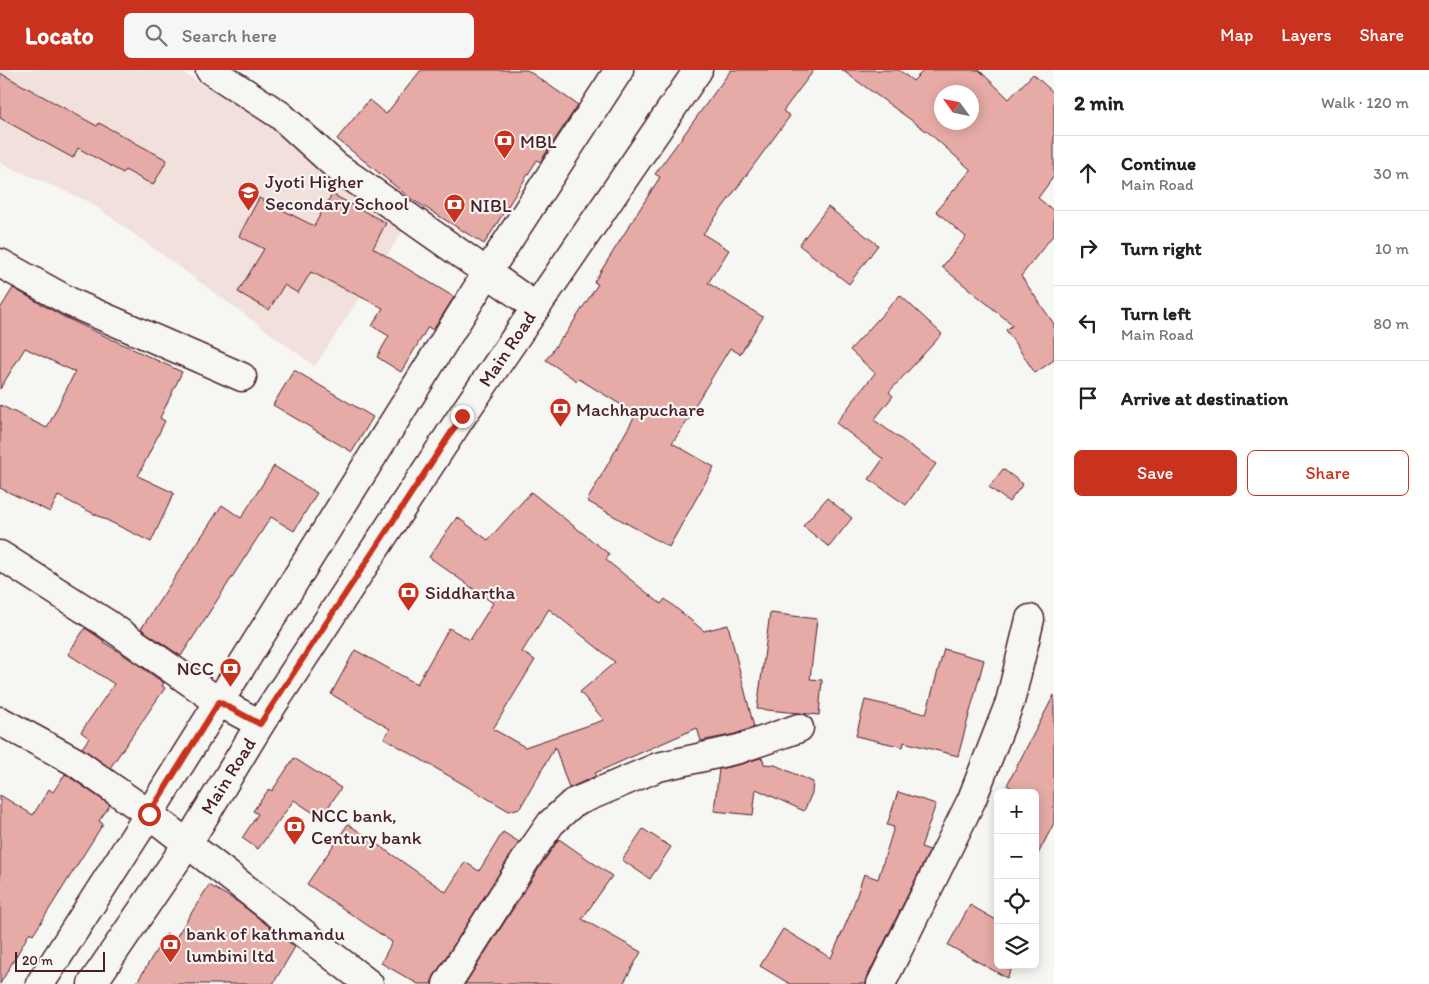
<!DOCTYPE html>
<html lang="en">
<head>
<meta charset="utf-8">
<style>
	body { margin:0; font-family:Itim,sans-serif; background:#f6f6f6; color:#222 }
	.controls { position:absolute; right:15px; bottom:15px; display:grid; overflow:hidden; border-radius:8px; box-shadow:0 2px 12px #0003 }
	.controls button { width:45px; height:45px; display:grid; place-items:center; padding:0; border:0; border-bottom:1px solid #e0e0e0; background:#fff; color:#222; font:25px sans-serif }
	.compass { position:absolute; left:934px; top:15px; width:45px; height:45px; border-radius:50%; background:#fff; box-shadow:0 2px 12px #0003; rotate:303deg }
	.scale { position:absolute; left:15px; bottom:12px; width:90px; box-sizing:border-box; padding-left:5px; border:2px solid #4a1f2b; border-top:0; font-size:14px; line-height:18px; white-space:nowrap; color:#4a1f2b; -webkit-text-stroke:4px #f6f6f2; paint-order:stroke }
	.stop { position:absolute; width:15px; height:15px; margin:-11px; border:4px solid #c8321e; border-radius:50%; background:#fff }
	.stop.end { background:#c8321e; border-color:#fff; box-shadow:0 1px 5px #0008 }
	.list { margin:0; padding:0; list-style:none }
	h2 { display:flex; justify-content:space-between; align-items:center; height:65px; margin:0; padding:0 20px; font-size:21px }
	h2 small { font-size:16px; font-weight:400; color:#767676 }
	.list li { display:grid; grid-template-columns:32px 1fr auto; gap:15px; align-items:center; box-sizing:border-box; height:75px; padding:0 20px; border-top:1px solid #e0e0e0 }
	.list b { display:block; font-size:19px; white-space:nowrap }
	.list p { margin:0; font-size:16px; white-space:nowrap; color:#767676 }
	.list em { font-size:16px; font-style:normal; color:#767676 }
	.actions { display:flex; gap:10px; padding:15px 20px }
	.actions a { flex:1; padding:11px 0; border:1px solid #c8321e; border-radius:8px; text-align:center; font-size:18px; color:#c8321e }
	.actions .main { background:#c8321e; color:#fff }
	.icon { flex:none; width:28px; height:28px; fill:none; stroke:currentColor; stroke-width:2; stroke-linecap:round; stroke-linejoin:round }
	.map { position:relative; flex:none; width:1054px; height:914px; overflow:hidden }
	header { display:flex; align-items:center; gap:30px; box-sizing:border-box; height:70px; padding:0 25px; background:#c8321e; color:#fff }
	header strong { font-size:24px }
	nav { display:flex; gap:28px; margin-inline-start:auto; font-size:18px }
	.search { width:350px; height:45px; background:#f6f6f6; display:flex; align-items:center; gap:12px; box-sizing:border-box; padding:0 18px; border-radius:8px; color:#767676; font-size:19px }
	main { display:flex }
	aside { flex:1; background:#fff }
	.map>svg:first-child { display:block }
	.built { fill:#f1e0db }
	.building { fill:#e6aba6; stroke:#4a1f2b; fill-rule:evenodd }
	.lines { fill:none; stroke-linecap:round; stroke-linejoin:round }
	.minor-casing { stroke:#4a1f2b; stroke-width:31 }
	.major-casing { stroke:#4a1f2b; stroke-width:31 }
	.minor { stroke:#f6f6f2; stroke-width:28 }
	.major { stroke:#f6f6f2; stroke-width:28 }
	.route { stroke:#c8321e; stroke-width:6 }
	.labels { text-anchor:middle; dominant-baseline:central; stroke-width:4.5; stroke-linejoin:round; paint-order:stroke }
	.poi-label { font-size:19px; fill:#4a1f2b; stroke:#f6f6f2; text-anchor:start }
	.street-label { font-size:19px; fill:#4a1f2b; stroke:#f6f6f2 }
</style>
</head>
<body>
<header>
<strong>Locato</strong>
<div class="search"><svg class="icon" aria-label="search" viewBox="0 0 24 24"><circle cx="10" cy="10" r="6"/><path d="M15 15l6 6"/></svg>Search here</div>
<nav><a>Map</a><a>Layers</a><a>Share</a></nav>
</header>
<main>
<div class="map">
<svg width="1054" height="914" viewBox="0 0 1054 914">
	<rect width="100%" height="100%" fill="#f6f6f2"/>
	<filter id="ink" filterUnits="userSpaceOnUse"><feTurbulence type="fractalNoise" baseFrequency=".02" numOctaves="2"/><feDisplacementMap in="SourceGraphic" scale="10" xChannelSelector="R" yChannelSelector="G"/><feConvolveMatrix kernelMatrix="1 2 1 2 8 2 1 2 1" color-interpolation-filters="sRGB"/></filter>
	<g filter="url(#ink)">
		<!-- built -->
		<path class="built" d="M0,0h178l90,54 142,96 -95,146 -225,-164 -90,-39z"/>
		<!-- building -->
		<g class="building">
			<path d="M421,0h106l51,35 -38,57 -3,-2 -53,84 -74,-46 -73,-59 32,-39 17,14z"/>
			<path d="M731,0h83l-31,41 7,5 -87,118 26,16 -21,33 55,34 -23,37 -10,-6 -41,67 2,1 -19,27 42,24 -45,80 -82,-46 49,-87 -57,-35 -2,2 -31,-21 16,-23 1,1 35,-54 -4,-2 66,-105 -5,-3z"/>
			<path d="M842,0h57l14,11 11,-11h55l30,29 24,-25 21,19v83l-16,22 16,13v23l-33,42 33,48v36l-19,13 -29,-43 7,-5 -71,-58 24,-30 -30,-26 35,-41 -42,-37zM942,22h30v30h-30z"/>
			<path d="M0,3l97,53 2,-3 68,37 -14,25 -28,-15 -2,3 -45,-25 -5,10 -73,-40z"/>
			<path d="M332,124l54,29 -13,25 81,49 -21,33 -5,-3 -27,45 -24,-15 12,-21 -17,-10 11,-18 -72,-36 -13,21 -14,-8 -15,25 -31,-18 26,-43 -25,-13 20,-38 55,28z"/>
			<path d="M828,137l50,38 -29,39 -50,-39z"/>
			<path d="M13,218l51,29 118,55 -22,46 5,3 -27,55 36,17 -23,49 -93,-46 -8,16 -50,-24v-83l47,23 28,-56 -50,-24 -25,41v-80z"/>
			<path d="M900,225l42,39 -53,58 4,4 -19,24 62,44 -30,41 -37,-26 14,-20 -47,-36 39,-50 -25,-23z"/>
			<path d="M294,300l79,47 -21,35 -79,-47z"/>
			<path d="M274,396l43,27 -23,38 -23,-14 -90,139 -40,-27 81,-124 19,13z"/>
			<path d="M1003,399l20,15 -14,18 -20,-15z"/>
			<path d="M531,422l78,62 -3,6 55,44 4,-5 39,32 24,-6 26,102 -19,7 -34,7 -4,-13 -102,45 1,3 -27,12 -14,-41 -35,61 -11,3 -125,-73 6,-9 -59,-35 24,-44 62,34 32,-56 21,12 23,-37 -64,-46 28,-40 31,23zM549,539l66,53 -35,30 24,28 -79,27 -32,-18 42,-69 -13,-8z"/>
			<path d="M827,428l25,20 -23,29 -26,-21z"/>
			<path d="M770,543l47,6 -7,60 12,1 -3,35 -62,-6z"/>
			<path d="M85,558l19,13 -1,1 18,11 43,30 -2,3 3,2 -55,80 -28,-20 7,-10 -8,-6 33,-48 -46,-30z"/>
			<path d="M944,579l40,11 -26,96 -54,-14 -1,5 -47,-11 9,-36 61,14z"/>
			<path d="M1054,625v128l-17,33 -2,-1v-62h-23l2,-4 -7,-4z"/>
			<path d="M294,688l47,30 -20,30 -27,-18 -36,49 -16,-11 16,-24 -5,-3 16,-22 3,2z"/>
			<path d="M760,688l3,1 1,5 11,1 38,17 -1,11 -8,18 -48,-22 -3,26 -39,-4 5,-42 23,-5z"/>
			<path d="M65,704l45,31 -11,16 4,3 -70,111 -3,-3 -30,52v-189l33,20 16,-26 4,3z"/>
			<path d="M898,722l38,12 -15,43 9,3 -63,127 -1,7h-76l-30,-18 23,-37 48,29 20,-46 13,-38 14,5 16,-52 -7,-2z"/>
			<path d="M348,754l98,68 19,-30 14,9 24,-39 16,10 -85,134 -3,8h-13l-37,-21 11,-21 -85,-58z"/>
			<path d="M643,759l28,18 -21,32 -28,-19z"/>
			<path d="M559,769l53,37 -30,43 59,33 -18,32h-158l76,-119z"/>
			<path d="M209,815l29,17 57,45 -22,37h-137l30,-50 9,5z"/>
			<path d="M970,835l28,16v44h16l-7,13 -59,-33z"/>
		</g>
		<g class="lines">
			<defs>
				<g id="minor">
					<path d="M210,0l70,45 56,51 200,141"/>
					<path d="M0,193l72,40 170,74"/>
					<path d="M0,485l106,68 113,79 41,22"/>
					<path d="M0,651l74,40 75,53 220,170"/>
					<path d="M447,914l81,-128 23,-33 22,-20 85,-36 81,-18 60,-21"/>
					<path d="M881,914l91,-185 38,-97 20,-83"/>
				</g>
				<g id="major">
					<path d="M40,914l109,-170 338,-541 132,-203"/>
					<path d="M92,914l96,-141 72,-119 202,-308 236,-346"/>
				</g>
			</defs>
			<!-- minor casing -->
			<use href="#minor" class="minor-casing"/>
			<!-- major casing -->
			<use href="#major" class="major-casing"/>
			<!-- minor -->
			<use href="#minor" class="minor"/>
			<!-- major -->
			<use href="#major" class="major"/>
		</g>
	</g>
	<g class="lines" filter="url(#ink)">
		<!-- route -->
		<path class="route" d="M149,744l70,-112 41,22 202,-308"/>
	</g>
	<!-- icons -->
	<defs>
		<symbol id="bank-pin" viewBox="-11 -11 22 30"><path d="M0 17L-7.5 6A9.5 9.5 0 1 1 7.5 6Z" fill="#c8321e" stroke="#f6f6f2"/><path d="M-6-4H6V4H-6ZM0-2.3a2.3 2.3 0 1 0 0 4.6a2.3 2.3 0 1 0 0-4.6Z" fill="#fff"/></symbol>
		<symbol id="school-pin" viewBox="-11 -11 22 30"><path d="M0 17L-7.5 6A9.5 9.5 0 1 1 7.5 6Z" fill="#c8321e" stroke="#f6f6f2"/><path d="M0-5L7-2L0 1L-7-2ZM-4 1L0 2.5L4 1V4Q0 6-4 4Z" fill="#fff"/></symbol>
	</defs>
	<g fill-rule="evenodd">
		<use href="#bank-pin" x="492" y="58" width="25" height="34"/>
		<use href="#school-pin" x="236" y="110" width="25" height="34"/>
		<use href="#bank-pin" x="442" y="122" width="25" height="34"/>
		<use href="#bank-pin" x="548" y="326" width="25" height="34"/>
		<use href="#bank-pin" x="396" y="510" width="25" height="34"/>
		<use href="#bank-pin" x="218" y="586" width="25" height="34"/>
		<use href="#bank-pin" x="282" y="744" width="25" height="34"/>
		<use href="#bank-pin" x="158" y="862" width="25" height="34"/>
	</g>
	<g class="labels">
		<!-- poi labels -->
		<g class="poi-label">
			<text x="520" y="71">MBL</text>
			<text x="265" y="111">Jyoti Higher<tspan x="265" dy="22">Secondary School</tspan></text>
			<text x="470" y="135">NIBL</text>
			<text x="576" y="339">Machhapuchare</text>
			<text x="425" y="522">Siddhartha</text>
			<text x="214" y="598" text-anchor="end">NCC</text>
			<text x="311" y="745">NCC bank,<tspan x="311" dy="22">Century bank</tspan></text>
			<text x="186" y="863">bank of kathmandu<tspan x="186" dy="22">lumbini ltd</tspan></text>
		</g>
		<!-- street labels -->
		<g class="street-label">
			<text transform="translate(507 279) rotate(-56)">Main Road</text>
			<text transform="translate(228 706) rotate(-58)">Main Road</text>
		</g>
	</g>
</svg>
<div class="controls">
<button>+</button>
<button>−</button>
<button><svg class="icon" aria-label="locate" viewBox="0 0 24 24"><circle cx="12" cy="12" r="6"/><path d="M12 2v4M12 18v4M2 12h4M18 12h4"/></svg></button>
<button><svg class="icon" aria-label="layers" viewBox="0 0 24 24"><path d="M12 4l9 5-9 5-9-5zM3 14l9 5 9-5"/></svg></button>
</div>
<svg class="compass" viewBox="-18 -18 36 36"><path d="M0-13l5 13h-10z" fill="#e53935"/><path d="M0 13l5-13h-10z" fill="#767676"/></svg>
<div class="scale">20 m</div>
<div class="stop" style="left:149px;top:744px"></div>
<div class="stop end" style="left:462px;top:346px"></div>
</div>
<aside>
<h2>2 min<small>Walk · 120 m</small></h2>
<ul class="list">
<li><svg class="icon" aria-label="ahead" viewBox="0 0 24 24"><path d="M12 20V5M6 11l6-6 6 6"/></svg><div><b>Continue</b><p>Main Road</p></div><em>30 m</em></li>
<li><svg class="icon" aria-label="right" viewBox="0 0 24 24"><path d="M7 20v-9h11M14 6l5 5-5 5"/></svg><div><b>Turn right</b></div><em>10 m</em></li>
<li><svg class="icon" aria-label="left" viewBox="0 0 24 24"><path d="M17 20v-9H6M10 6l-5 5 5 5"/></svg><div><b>Turn left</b><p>Main Road</p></div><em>80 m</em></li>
<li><svg class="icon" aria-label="arrive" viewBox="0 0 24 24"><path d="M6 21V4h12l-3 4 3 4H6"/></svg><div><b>Arrive at destination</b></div></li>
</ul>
<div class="actions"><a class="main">Save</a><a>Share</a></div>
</aside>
</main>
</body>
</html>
